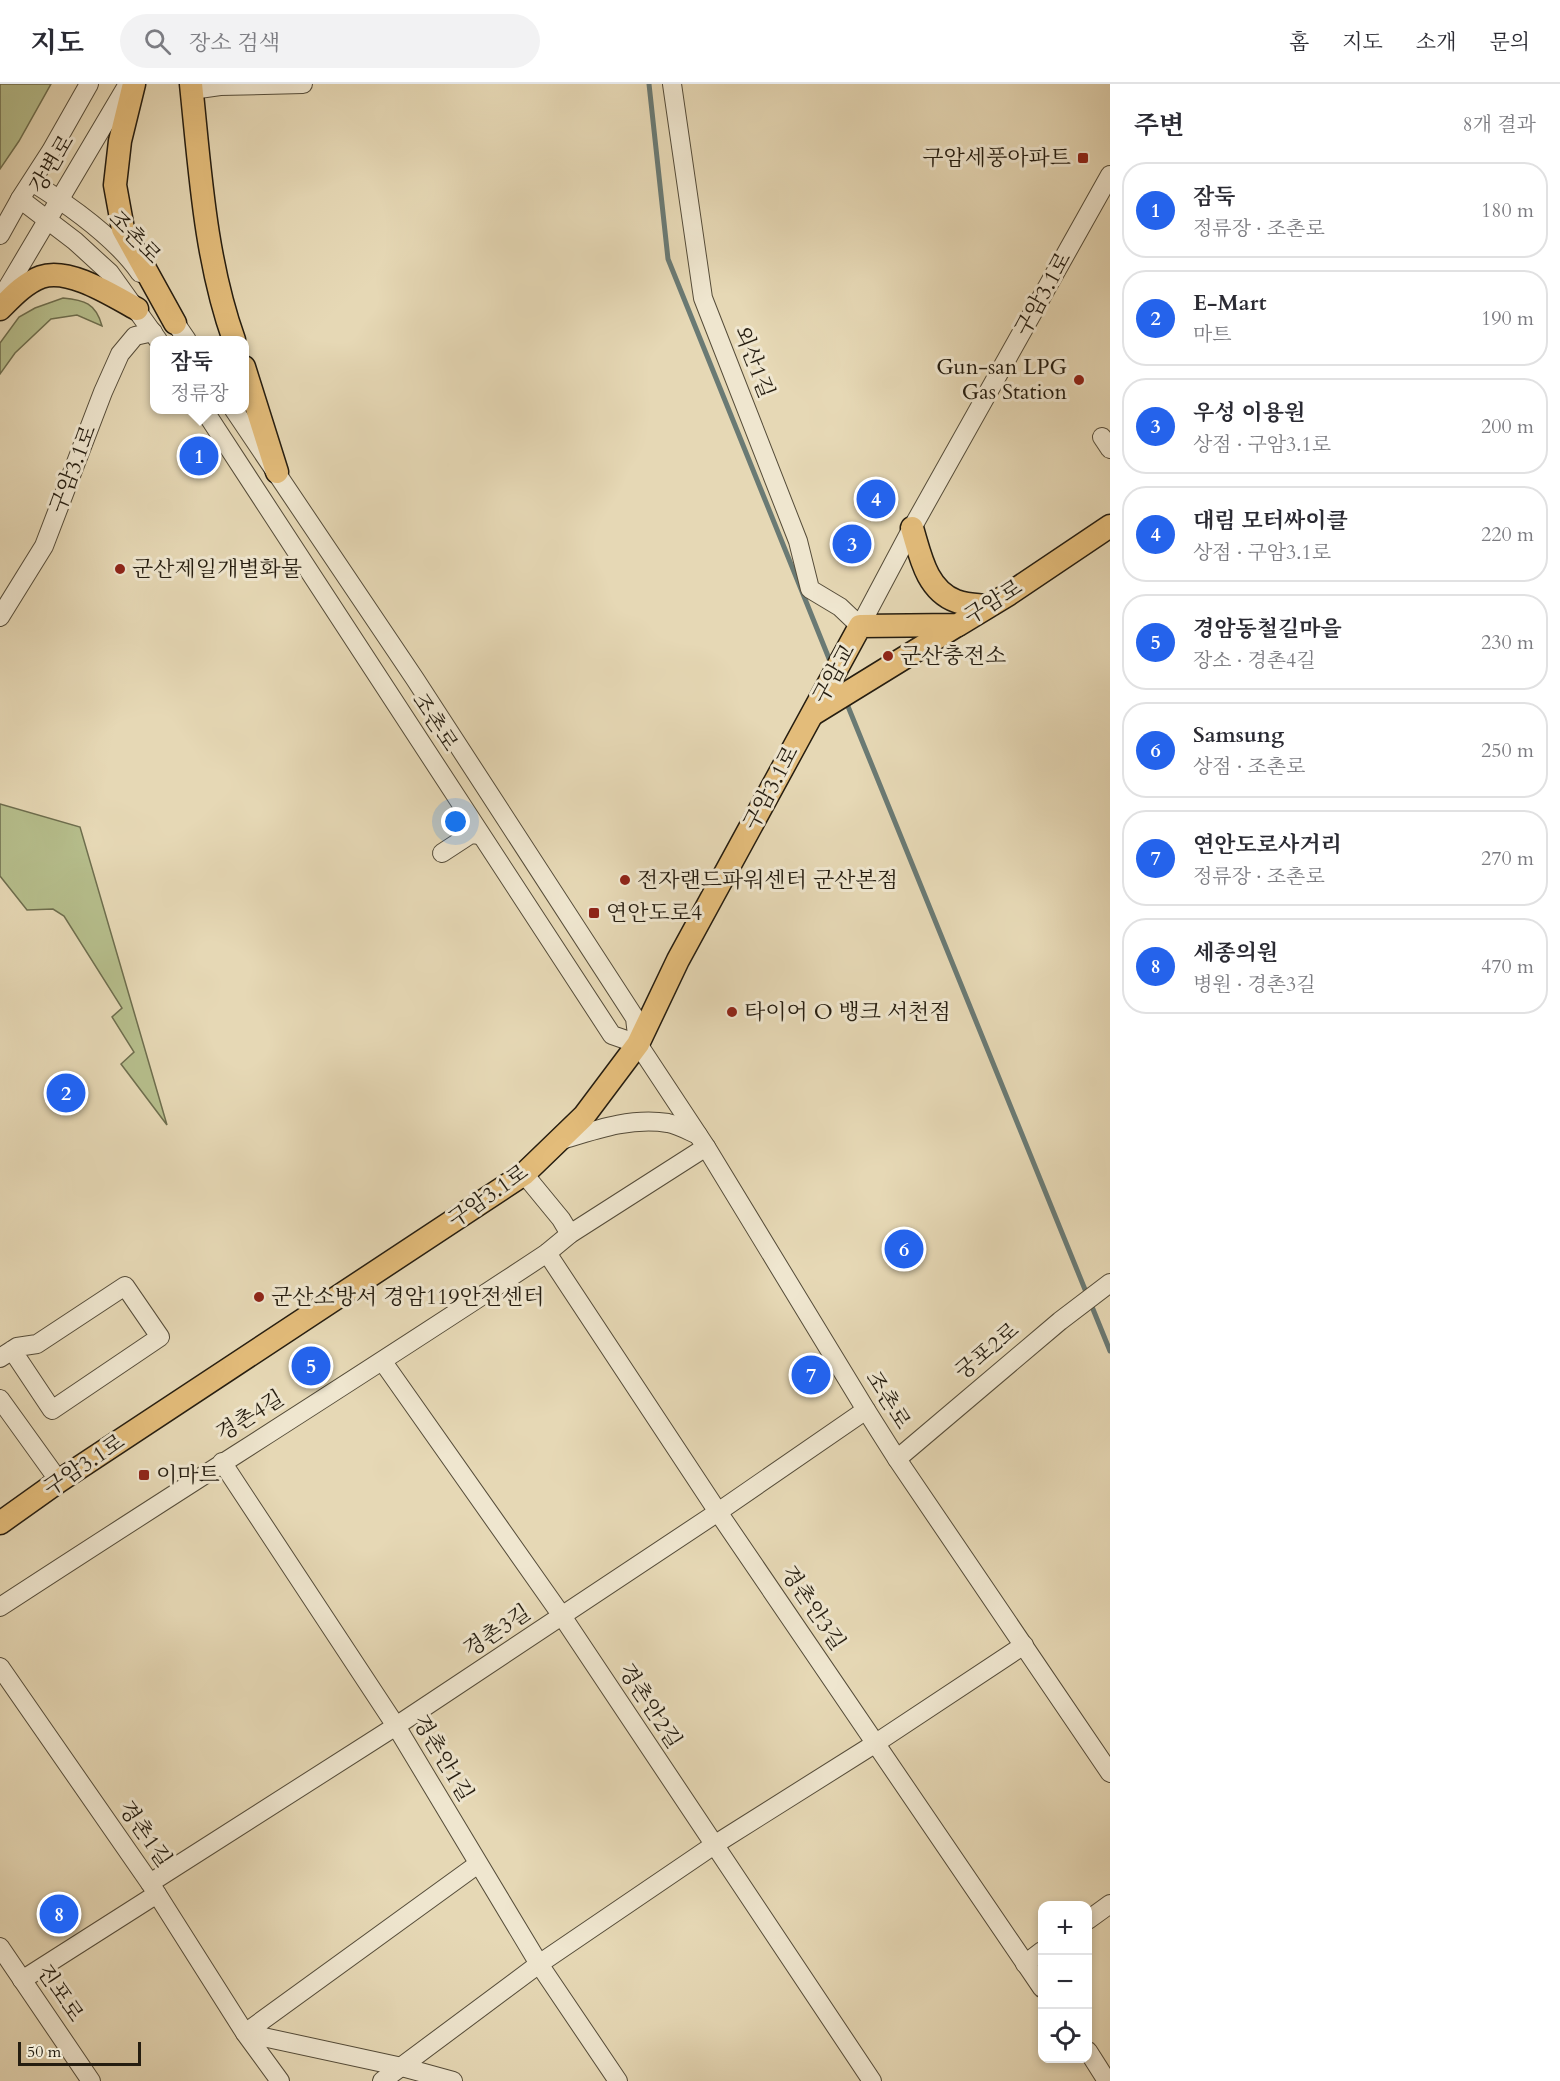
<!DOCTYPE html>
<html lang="ko">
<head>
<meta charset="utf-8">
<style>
	body { margin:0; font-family:Cardo,"Noto Serif KR",serif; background:#f2f2f3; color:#2b2b33 }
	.controls { position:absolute; right:18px; bottom:18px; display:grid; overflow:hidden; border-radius:12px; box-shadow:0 3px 9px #0003 }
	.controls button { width:54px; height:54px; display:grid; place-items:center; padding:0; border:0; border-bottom:2px solid #e1e1e2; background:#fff; color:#2b2b33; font:30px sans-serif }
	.scale { position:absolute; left:18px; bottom:15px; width:123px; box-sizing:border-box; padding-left:6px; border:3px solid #251d10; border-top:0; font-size:16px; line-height:21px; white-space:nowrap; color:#251d10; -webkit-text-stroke:4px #efe6cf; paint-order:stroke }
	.you { position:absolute; left:456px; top:738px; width:21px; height:21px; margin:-15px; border:4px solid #fff; border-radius:50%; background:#1a73e8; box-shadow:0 0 0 9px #1a73e833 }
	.badge { display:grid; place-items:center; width:39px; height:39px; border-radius:50%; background:#2563eb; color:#fff; font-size:20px; font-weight:700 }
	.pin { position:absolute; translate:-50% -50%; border:3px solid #fff; box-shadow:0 2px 6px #0006 }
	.popup { position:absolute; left:150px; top:252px; width:99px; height:78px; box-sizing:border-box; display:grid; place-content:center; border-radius:12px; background:#fff; filter:drop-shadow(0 2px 4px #0005); font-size:20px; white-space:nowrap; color:#7c7c81 }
	.popup b { font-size:22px; color:#2b2b33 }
	.popup::after { content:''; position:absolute; left:50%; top:100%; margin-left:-12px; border:12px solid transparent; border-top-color:#fff }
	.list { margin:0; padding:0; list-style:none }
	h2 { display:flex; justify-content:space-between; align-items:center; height:78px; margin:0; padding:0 24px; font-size:26px }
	h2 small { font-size:20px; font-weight:400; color:#7c7c81 }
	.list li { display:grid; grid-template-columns:39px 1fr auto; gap:18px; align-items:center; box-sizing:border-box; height:96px; margin:0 12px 12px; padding:0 12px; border:2px solid #e1e1e2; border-radius:24px }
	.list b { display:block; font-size:22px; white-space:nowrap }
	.list p { margin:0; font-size:20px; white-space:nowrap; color:#7c7c81 }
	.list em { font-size:20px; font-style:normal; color:#7c7c81 }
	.icon { flex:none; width:33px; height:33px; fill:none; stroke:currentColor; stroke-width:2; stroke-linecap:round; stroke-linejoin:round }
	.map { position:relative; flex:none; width:1110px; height:1997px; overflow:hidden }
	header { display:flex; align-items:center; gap:36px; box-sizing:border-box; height:84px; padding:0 30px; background:#fff; border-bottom:2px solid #e1e1e2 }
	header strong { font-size:28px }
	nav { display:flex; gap:33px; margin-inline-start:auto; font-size:21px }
	.search { width:420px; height:54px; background:#f2f2f3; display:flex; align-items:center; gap:15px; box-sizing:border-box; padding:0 21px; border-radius:33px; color:#7c7c81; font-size:22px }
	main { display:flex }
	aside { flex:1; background:#fff }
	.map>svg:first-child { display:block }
	.green { fill:#b6be8c; stroke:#6e6e4e; stroke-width:1.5 }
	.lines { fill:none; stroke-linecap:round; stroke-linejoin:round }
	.stream { stroke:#6a7a74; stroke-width:5 }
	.minor-casing { stroke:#554c39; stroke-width:20 }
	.major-casing { stroke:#251d10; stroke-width:25 }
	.minor { stroke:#efe6cf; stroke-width:18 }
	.major { stroke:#e3bc7a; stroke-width:22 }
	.poi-dot { fill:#8f2418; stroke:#efe6cf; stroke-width:2 }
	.labels { text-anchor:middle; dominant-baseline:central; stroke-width:6; stroke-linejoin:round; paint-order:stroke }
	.poi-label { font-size:22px; fill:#251d10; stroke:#efe6cf; text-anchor:start }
	.street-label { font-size:22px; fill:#251d10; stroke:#efe6cf }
</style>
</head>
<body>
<header>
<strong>지도</strong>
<div class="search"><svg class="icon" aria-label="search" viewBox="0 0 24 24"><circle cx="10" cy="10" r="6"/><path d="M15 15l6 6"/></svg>장소 검색</div>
<nav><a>홈</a><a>지도</a><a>소개</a><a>문의</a></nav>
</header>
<main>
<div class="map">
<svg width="1110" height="1997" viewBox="0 0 1110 1997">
	<rect width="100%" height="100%" fill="#e6d8b5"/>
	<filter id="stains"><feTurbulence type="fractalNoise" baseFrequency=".00333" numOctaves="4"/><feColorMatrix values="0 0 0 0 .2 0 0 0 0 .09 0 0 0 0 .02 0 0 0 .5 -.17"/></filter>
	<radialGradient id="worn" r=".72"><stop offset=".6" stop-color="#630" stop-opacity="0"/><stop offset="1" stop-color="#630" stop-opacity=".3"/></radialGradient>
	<!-- green -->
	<g class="green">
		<path d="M0,0h51l-32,57 -19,28z"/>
		<path d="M63,214c21,2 33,5 39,28l-25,-11 -26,4 -36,34 -15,21v-31l19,-26 16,-9z"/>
		<path d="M0,720l80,23 87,298 -46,-61 13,-12 -22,-35 10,-9 -58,-92 -11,-7 -26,1 -27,-34z"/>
	</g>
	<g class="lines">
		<!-- stream -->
		<g class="stream">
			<path d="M649,0l19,175 164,407"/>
			<path d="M845,615l265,652"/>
		</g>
		<defs>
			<g id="minor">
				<path d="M672,0l31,214 95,243 12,48 30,18 20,19 52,-98 198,-353"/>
				<path d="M192,6l28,-4 83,-2"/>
				<path d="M32,98c37,23 83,55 108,91"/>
				<path d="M20,115l55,42 35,32 48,67"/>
				<path d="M0,151l20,-36 31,-48 38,-67"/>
				<path d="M0,216l128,-216"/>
				<path d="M168,228l19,28"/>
				<path d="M204,326l408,625 26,9"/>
				<path d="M234,326l181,269 220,339 3,26 68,103 160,263 31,49 213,314"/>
				<path d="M1102,353l8,12"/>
				<path d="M0,533l44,-71 59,-154 17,-38 15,-18 18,-4"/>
				<path d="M442,769l29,-19 9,1"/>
				<path d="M559,1057c36,-11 71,-24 109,-18 10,2 21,8 30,12"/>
				<path d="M524,1090l37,45 9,15"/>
				<path d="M547,1169l171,259 324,476"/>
				<path d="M0,1274l17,-11 20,-3 88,-58 35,51 -108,73 -40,-60"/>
				<path d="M383,1278l179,254 310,465"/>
				<path d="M0,1315l59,82"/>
				<path d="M897,1375l163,-138 50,-38"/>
				<path d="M222,1378l174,264 143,238 79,117"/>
				<path d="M0,1523c182,-119 366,-234 547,-354l23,-19 136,-87"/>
				<path d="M0,1583l150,216 95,150 35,48"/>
				<path d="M150,1799l246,-157 322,-214 148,-102"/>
				<path d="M1088,1836l22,-16"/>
				<path d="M0,1863l91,134"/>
				<path d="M1025,1880l17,-13"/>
				<path d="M22,1896l135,-86"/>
				<path d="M1088,1967l19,30"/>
				<path d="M382,1997l157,-117 175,-119 162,-102 148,-98"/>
				<path d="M453,1997l-51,-14 -157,-34 233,-169"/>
			</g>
			<g id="major">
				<path d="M134,0l-14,57 -5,44 8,44 52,94"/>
				<path d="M191,0c9,86 14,175 43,256"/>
				<path d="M0,225c12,-12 25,-26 41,-32 28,-10 72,19 96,32"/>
				<path d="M244,283l33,105"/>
				<path d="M912,444c8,26 14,62 44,73 9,4 22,4 32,5"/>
				<path d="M813,630l143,-88"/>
				<path d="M0,1439l59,-42 465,-307 60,-58 54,-72 40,-84 182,-334 98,-1 51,-31 101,-68"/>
			</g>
		</defs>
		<!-- minor casing -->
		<use href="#minor" class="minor-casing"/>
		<!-- major casing -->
		<use href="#major" class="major-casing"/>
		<!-- minor -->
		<use href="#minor" class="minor"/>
		<!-- major -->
		<use href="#major" class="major"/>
	</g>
	<!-- markers -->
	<g class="poi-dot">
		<rect x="1077" y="68" width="12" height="12" rx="3"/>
		<circle cx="1079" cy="296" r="6"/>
		<circle cx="120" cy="485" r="6"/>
		<circle cx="888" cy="572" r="6"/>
		<circle cx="625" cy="796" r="6"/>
		<rect x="588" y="823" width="12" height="12" rx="3"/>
		<circle cx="732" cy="928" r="6"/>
		<circle cx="259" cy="1213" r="6"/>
		<rect x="138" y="1385" width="12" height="12" rx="3"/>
	</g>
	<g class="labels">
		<!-- poi labels -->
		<g class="poi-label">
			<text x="1071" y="74" text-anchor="end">구암세풍아파트</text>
			<text x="1067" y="283" text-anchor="end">Gun-san LPG<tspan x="1067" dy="25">Gas Station</tspan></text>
			<text x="132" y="485">군산제일개별화물</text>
			<text x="900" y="572">군산충전소</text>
			<text x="637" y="796">전자랜드파워센터 군산본점</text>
			<text x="606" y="829">연안도로4</text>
			<text x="744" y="928">타이어 O 뱅크 서천점</text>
			<text x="271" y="1213">군산소방서 경암119안전센터</text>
			<text x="156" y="1391">이마트</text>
		</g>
		<!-- street labels -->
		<g class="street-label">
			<text transform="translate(52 80) rotate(-59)">강변로</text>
			<text transform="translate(135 153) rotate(46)">조촌로</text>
			<text transform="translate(1043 210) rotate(-61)">구암3.1로</text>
			<text transform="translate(754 278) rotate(69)">외산1길</text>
			<text transform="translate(73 385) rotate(-69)">구암3.1로</text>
			<text transform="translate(993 518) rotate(-32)">구암로</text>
			<text transform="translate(834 590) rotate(-61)">구암교</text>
			<text transform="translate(435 638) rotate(57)">조촌로</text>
			<text transform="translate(771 704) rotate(-62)">구암3.1로</text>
			<text transform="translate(488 1112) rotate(-35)">구암3.1로</text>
			<text transform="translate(987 1267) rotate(-40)">궁포2로</text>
			<text transform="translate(888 1316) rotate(58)">조촌로</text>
			<text transform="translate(250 1332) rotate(-32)">경촌4길</text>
			<text transform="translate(84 1381) rotate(-34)">구암3.1로</text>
			<text transform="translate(813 1524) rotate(56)">경촌안3길</text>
			<text transform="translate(497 1547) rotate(-34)">경촌3길</text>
			<text transform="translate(650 1622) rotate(57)">경촌안2길</text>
			<text transform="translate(443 1674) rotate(59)">경촌안1길</text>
			<text transform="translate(145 1750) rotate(55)">경촌1길</text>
			<text transform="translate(60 1909) rotate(56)">진포로</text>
		</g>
	</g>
	<rect width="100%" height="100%" filter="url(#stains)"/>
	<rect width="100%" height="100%" fill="url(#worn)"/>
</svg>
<div class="controls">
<button>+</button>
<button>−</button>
<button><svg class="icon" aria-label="locate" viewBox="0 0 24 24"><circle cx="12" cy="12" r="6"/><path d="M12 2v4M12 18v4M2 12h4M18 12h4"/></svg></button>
</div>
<div class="scale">50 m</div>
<div class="you"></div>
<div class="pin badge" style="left:199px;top:372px">1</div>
<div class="popup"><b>잠둑</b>정류장</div>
<div class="pin badge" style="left:66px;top:1009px">2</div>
<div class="pin badge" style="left:852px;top:460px">3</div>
<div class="pin badge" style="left:876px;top:415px">4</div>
<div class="pin badge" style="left:311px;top:1282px">5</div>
<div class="pin badge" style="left:904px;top:1165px">6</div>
<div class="pin badge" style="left:811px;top:1291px">7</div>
<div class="pin badge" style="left:59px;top:1830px">8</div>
</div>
<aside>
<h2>주변<small>8개 결과</small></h2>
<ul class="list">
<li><span class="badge">1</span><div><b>잠둑</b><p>정류장 · 조촌로</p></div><em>180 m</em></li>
<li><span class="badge">2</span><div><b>E-Mart</b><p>마트</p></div><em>190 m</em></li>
<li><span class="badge">3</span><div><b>우성 이용원</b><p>상점 · 구암3.1로</p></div><em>200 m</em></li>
<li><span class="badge">4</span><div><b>대림 모터싸이클</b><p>상점 · 구암3.1로</p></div><em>220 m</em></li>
<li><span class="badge">5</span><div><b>경암동철길마을</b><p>장소 · 경촌4길</p></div><em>230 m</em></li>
<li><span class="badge">6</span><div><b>Samsung</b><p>상점 · 조촌로</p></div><em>250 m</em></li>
<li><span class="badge">7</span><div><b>연안도로사거리</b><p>정류장 · 조촌로</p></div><em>270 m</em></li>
<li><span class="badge">8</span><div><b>세종의원</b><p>병원 · 경촌3길</p></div><em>470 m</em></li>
</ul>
</aside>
</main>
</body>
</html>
